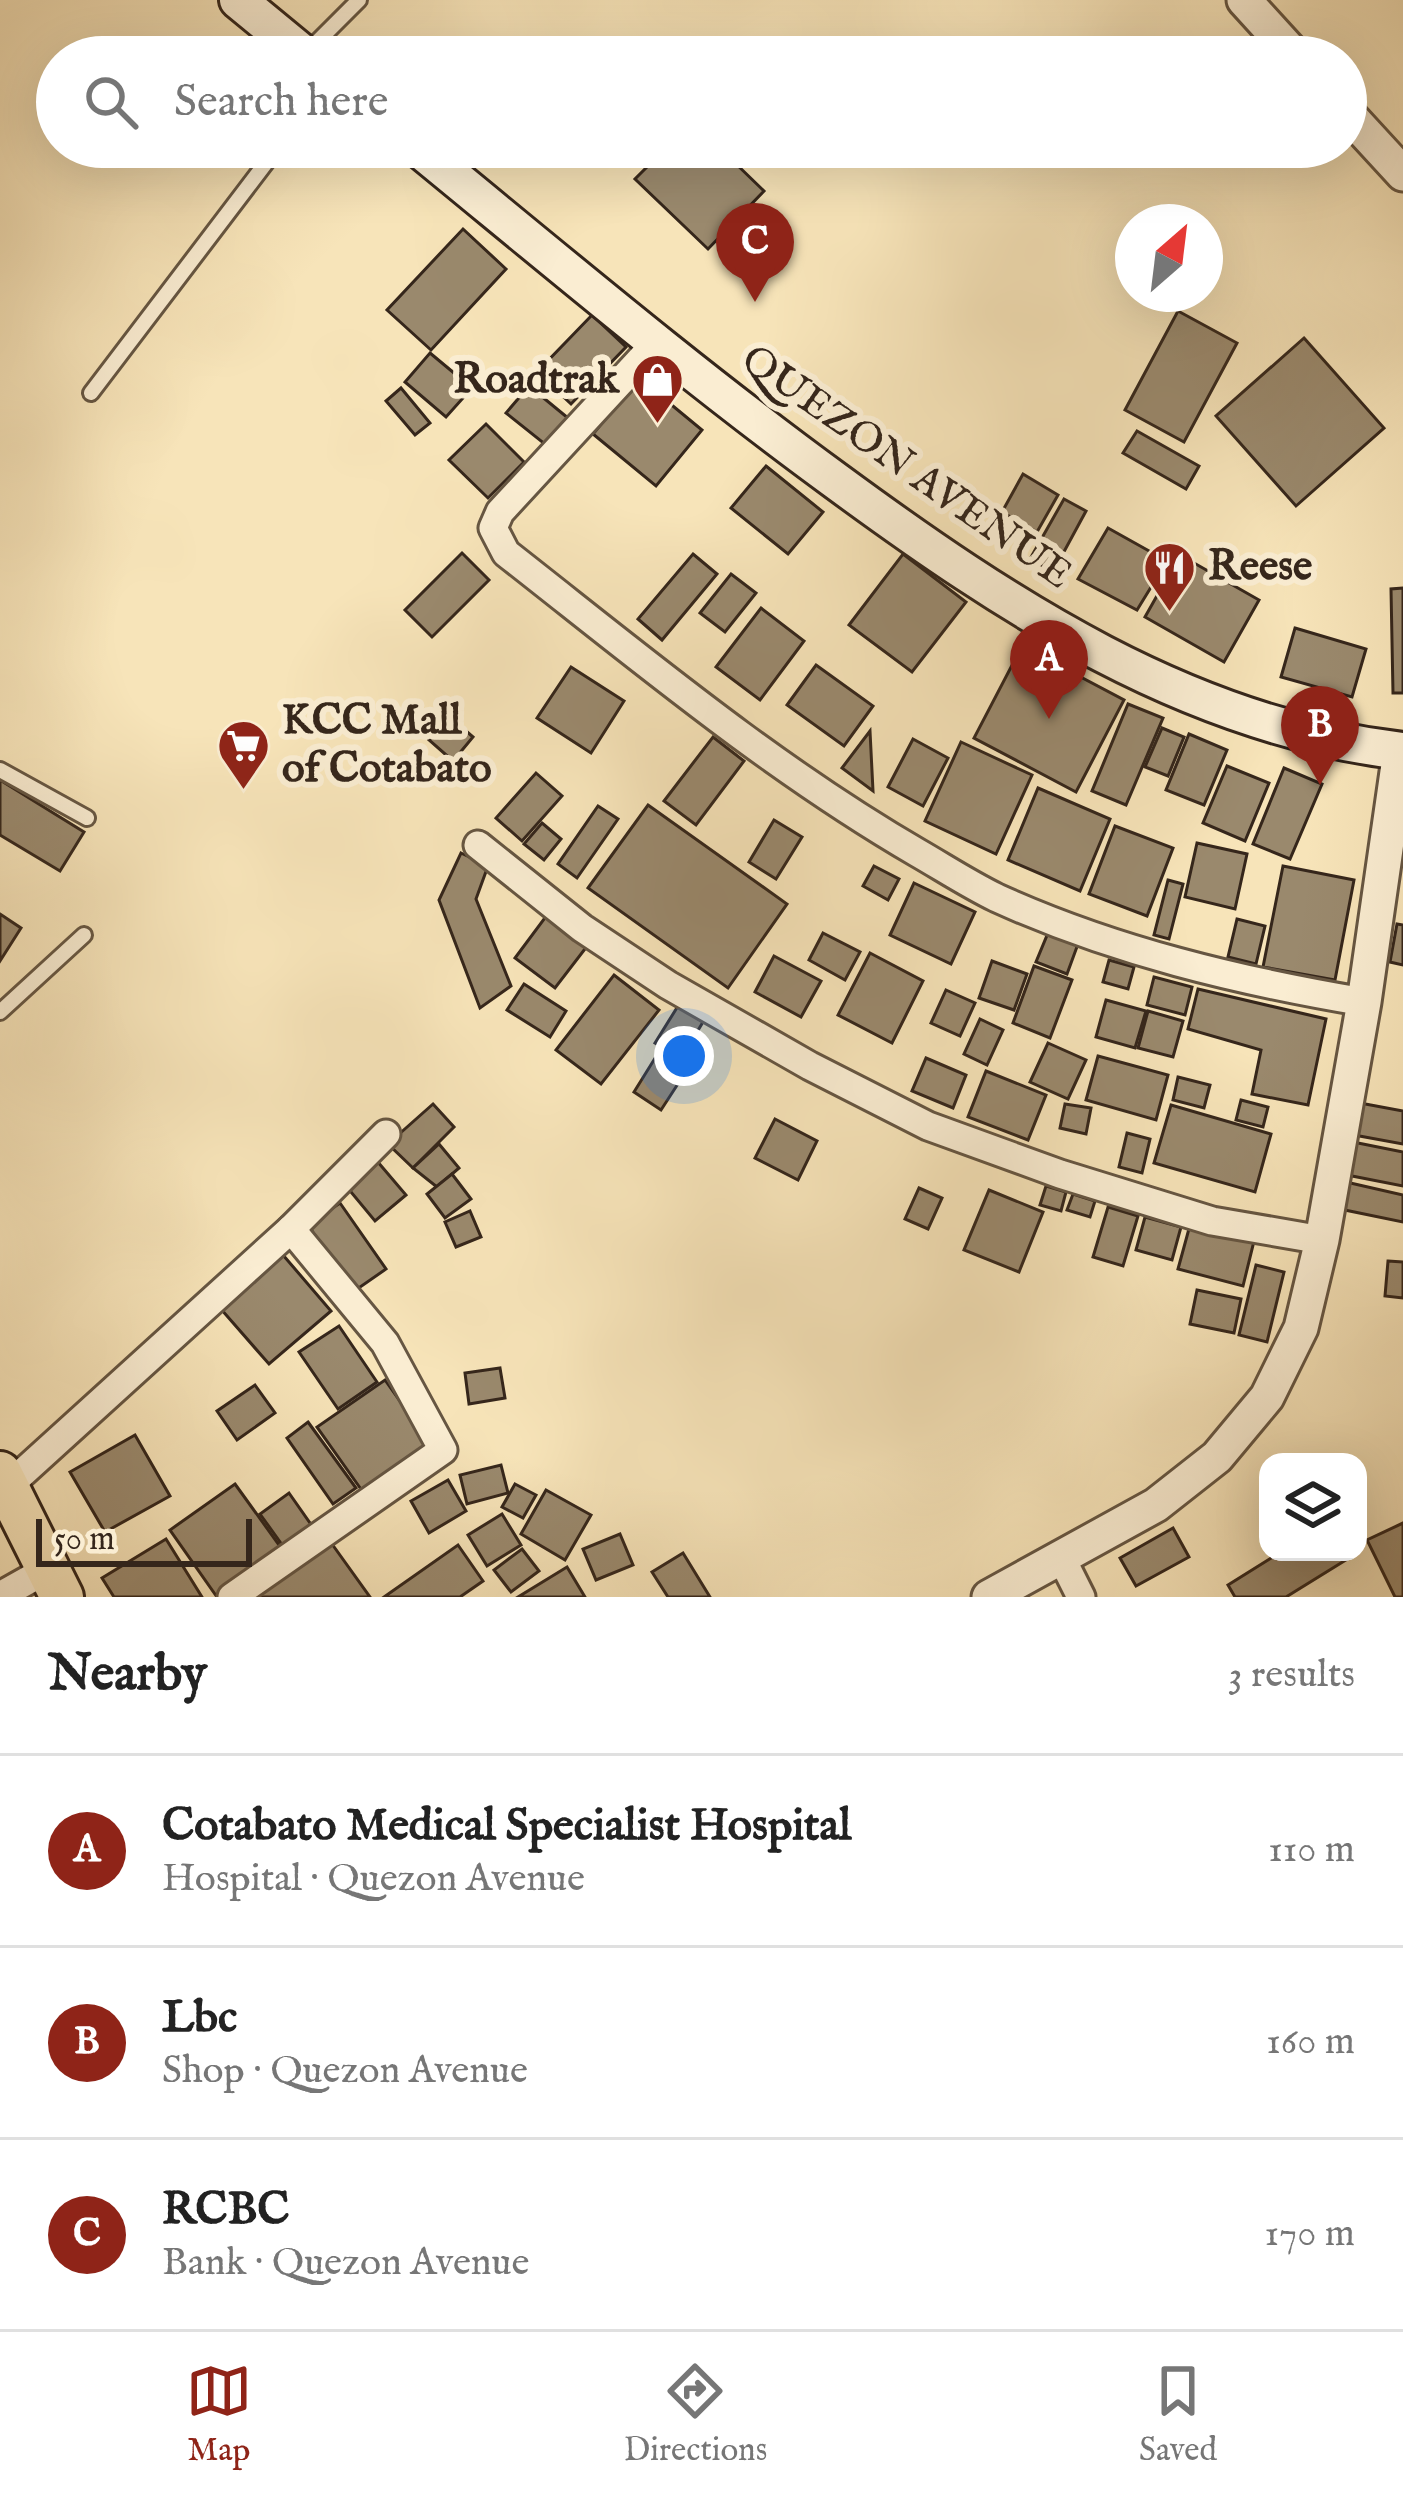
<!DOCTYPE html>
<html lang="en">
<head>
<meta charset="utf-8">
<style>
	body { margin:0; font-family:"IM FELL English",serif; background:#f2f2f2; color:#222 }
	.controls { position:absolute; right:36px; bottom:36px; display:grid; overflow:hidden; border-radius:24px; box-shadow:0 12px 48px #0002 }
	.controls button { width:108px; height:108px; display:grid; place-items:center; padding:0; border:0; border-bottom:3px solid #e0e0e0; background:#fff; color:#222; font:60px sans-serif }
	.compass { position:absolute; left:1115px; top:204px; width:108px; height:108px; border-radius:50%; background:#fff; box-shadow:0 12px 48px #0002; rotate:28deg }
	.scale { position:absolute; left:36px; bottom:30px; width:216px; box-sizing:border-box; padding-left:12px; border:6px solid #35261b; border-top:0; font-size:33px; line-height:42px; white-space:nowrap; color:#35261b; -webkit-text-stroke:9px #faedd2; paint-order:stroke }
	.you { position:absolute; left:684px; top:1056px; width:42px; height:42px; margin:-30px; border:9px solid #fff; border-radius:50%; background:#1a73e8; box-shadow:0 0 0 18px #1a73e833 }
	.badge { display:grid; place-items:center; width:78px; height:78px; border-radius:50%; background:#8f2418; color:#fff; font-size:39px; font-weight:700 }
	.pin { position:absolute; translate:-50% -99px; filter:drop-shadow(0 3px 6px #0008) }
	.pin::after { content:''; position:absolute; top:63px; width:42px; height:36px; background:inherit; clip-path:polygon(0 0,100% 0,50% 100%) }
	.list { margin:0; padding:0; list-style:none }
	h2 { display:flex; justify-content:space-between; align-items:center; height:156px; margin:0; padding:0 48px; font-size:51px }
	h2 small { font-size:39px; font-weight:400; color:#767676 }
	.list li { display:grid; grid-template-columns:78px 1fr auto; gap:36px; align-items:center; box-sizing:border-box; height:192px; padding:0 48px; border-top:3px solid #e0e0e0 }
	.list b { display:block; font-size:45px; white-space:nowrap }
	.list p { margin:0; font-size:39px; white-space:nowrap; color:#767676 }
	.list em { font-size:39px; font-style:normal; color:#767676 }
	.icon { flex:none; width:66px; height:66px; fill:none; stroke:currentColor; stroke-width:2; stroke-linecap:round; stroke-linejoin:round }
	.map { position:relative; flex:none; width:1403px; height:1597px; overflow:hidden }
	.search { position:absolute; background:#fff; box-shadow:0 12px 48px #0002; left:36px; right:36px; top:36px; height:132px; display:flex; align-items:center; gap:30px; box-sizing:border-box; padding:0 42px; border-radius:66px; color:#767676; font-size:45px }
	.sheet { height:732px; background:#fff }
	nav { display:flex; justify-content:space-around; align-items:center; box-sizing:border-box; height:168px; border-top:3px solid #e0e0e0; background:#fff; font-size:33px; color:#767676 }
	nav a { display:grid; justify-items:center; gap:6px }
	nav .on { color:#8f2418 }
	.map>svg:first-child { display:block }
	.building { fill:#9a896d; stroke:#35261b; stroke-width:3 }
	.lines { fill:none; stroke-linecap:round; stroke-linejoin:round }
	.service-casing { stroke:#665642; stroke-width:20 }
	.minor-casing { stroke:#665642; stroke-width:33 }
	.tertiary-casing { stroke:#665642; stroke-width:39 }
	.secondary-casing { stroke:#35261b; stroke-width:42 }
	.primary-casing { stroke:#35261b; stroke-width:48 }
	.service { stroke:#faedd2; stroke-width:14 }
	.minor { stroke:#faedd2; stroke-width:27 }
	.tertiary { stroke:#faedd2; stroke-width:33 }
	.secondary { stroke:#faedd2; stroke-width:36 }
	.primary { stroke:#f7e4b9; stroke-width:42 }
	.labels { text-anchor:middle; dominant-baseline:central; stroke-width:12; stroke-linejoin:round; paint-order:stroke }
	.poi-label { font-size:42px; font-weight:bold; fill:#35261b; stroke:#faedd2; text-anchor:start }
	.street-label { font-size:42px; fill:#35261b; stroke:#faedd2 }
</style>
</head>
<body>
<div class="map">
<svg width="1403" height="1597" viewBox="0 0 1403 1597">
	<rect width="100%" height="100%" fill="#f7e4b9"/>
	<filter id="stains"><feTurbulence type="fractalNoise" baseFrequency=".00167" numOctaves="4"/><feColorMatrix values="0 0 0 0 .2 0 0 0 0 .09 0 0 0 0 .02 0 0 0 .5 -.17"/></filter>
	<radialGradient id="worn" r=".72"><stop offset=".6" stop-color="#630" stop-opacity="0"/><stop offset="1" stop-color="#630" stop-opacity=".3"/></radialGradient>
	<!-- building -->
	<g class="building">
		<path d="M667,147h77l-12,13 32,31 -56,58 -73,-70z"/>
		<path d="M463,229l43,40 -75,81 -44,-40z"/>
		<path d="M1178,311l59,32 -53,99 -59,-32z"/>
		<path d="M592,315l34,32 -55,57 -34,-32z"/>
		<path d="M1304,338l80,90 -88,78 -80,-90z"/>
		<path d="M430,353l42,35 -26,29 -41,-35z"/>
		<path d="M639,378l63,52 -46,56 -63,-52z"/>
		<path d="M529,386l39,32 -22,27 -40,-32z"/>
		<path d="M401,388l29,35 -15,12 -29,-34z"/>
		<path d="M486,424l38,38 -36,36 -39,-38z"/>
		<path d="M1137,431l62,35 -13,23 -63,-36z"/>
		<path d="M766,466l57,46 -35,42 -57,-46z"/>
		<path d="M1023,474l35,21 -21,37 -35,-20z"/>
		<path d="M1064,499l22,12 -33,61 -23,-13z"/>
		<path d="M1108,528l59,33 -30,49 -59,-31z"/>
		<path d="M462,553l27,27 -57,57 -27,-27z"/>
		<path d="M693,554l24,20 -55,66 -24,-21z"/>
		<path d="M903,554l63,48 -54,70 -63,-47z"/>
		<path d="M1180,555l79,45 -35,62 -79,-45z"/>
		<path d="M731,574l25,19 -31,39 -25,-19z"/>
		<path d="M1403,588v105h-10l-2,-104z"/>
		<path d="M761,608l43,33 -44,59 -44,-33z"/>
		<path d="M1295,628l71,21 -14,48 -71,-20z"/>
		<path d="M1022,646l102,54 -48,92 -102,-54z"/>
		<path d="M816,665l57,41 -29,40 -57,-41z"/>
		<path d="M571,667l53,34 -33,52 -54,-35z"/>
		<path d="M1128,704l35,14 -37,87 -34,-14z"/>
		<path d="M450,717l23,20 -20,24 -24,-21z"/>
		<path d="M1162,728l22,9 -16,39 -23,-9z"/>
		<path d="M870,731l3,60 -31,-23z"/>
		<path d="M1189,734l38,16 -23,55 -38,-15z"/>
		<path d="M713,737l31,24 -48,64 -32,-24z"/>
		<path d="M913,739l35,19 -25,48 -35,-19z"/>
		<path d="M961,742l71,33 -36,79 -71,-33z"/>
		<path d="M1227,766l42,17 -24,58 -42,-18z"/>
		<path d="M1284,768l38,16 -32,75 -37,-15z"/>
		<path d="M536,773l26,23 -40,45 -26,-23z"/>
		<path d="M0,780l84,52 -24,39 -60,-36z"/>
		<path d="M1038,788l72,31 -30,72 -72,-31z"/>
		<path d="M648,805l139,99 -59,84 -140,-100z"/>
		<path d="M598,806l20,13 -41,59 -19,-14z"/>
		<path d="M774,820l28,17 -26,42 -27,-17z"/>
		<path d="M542,823l19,16 -17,21 -20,-16z"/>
		<path d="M1115,826l58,22 -26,68 -58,-22z"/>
		<path d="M1197,843l50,11 -12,55 -50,-12z"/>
		<path d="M461,853l27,13 -12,33 35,87 -31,22 -41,-108z"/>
		<path d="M874,866l25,13 -11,21 -25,-14z"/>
		<path d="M1283,866l71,14 -19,100 -72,-13z"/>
		<path d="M1168,880l15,4 -14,55 -15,-4z"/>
		<path d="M914,883l61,29 -24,52 -61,-29z"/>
		<path d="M0,914l21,14 -21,33z"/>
		<path d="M547,915l41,30 -33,43 -40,-30z"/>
		<path d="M1237,919l28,7 -9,38 -28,-7z"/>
		<path d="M1397,924l6,1v40l-13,-3z"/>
		<path d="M823,933l37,19 -15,28 -36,-20z"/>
		<path d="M1048,933l30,11 -11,30 -31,-12z"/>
		<path d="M870,953l53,28 -31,62 -54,-28z"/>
		<path d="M774,956l47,25 -20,36 -46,-25z"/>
		<path d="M1109,960l25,7 -6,22 -25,-7z"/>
		<path d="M992,961l35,13 -13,36 -35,-12z"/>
		<path d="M1034,966l38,14 -22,58 -37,-15z"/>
		<path d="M614,975l45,35 -58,74 -45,-34z"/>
		<path d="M1154,977l38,10 -7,28 -38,-10z"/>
		<path d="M524,984l42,27 -16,26 -43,-27z"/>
		<path d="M1198,989l128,30 -18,86 -56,-11 9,-44 -73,-21z"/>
		<path d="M946,990l29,13 -15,33 -29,-13z"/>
		<path d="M1106,1000l40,11 -11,37 -39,-11z"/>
		<path d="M678,1006l25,16 -22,37 -26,-16z"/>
		<path d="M1148,1011l35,10 -10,36 -35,-9z"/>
		<path d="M980,1019l23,11 -16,35 -23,-11z"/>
		<path d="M1048,1043l38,17 -18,39 -38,-17z"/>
		<path d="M657,1055l28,18 -24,37 -27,-18z"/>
		<path d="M1098,1056l70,19 -12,45 -70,-20z"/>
		<path d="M926,1058l40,17 -13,33 -41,-17z"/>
		<path d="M986,1071l60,24 -18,45 -60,-23z"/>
		<path d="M1178,1077l32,8 -6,23 -31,-8z"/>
		<path d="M1241,1100l27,7 -5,20 -27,-7z"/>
		<path d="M1360,1103l43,8v33l-49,-9z"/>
		<path d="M433,1104l21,23 -41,41 -25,-24z"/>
		<path d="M1065,1104l26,4 -5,26 -26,-6z"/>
		<path d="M1171,1105l100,29 -16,58 -101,-29z"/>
		<path d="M775,1119l42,22 -19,39 -43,-22z"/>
		<path d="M1127,1133l23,6 -8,34 -23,-6z"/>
		<path d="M1353,1142l50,10v34l-56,-11z"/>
		<path d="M439,1144l20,24 -22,19 -24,-19z"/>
		<path d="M377,1161l29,34 -31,26 -29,-35z"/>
		<path d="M452,1174l19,25 -26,19 -18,-24z"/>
		<path d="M1346,1182l57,13v27l-63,-13z"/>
		<path d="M1046,1186l20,6 -5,19 -21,-6z"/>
		<path d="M919,1188l23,10 -14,31 -23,-10z"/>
		<path d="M989,1190l54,22 -24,60 -55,-22z"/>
		<path d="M1073,1194l22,7 -5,16 -23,-7z"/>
		<path d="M340,1203l46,66 -33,23 -45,-67z"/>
		<path d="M1108,1207l30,9 -15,50 -30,-9z"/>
		<path d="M470,1211l11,26 -25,10 -11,-25z"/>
		<path d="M1145,1217l36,10 -9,33 -36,-10z"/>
		<path d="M1190,1225l64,16 -11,45 -65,-17z"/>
		<path d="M283,1255l48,56 -62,53 -49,-56z"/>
		<path d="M1388,1261l15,1v36l-18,-2z"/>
		<path d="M1256,1265l28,7 -17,70 -28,-7z"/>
		<path d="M1197,1290l44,9 -7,34 -44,-9z"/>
		<path d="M339,1326l38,56 -39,27 -39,-57z"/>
		<path d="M500,1368l5,30 -36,6 -4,-31z"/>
		<path d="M385,1380l46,65 -68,47 -46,-65z"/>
		<path d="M255,1385l20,28 -38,27 -20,-29z"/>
		<path d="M308,1422l48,66 -23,16 -46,-66z"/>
		<path d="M135,1435l35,61 -65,36 -35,-60z"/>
		<path d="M501,1465l7,28 -41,11 -7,-29z"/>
		<path d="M448,1480l18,31 -37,22 -18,-32z"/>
		<path d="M235,1484l52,72 -57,41h-13l-47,-67z"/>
		<path d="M515,1484l21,11 -13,23 -21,-11z"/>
		<path d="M546,1490l45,25 -26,45 -44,-26z"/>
		<path d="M289,1493l28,40 -29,20 -28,-39z"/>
		<path d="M502,1514l19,31 -34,21 -19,-31z"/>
		<path d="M1403,1523v74h-8l-28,-57z"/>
		<path d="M1173,1528l16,29 -53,29 -16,-28z"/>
		<path d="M620,1534l13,31 -37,15 -13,-31z"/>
		<path d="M166,1539l36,58h-88l-12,-19z"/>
		<path d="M332,1544l38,53h-113z"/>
		<path d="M458,1545l25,36 -23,16h-76z"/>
		<path d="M522,1549l17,22 -28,21 -17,-22z"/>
		<path d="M1281,1552h64l4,6 -63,39h-51l-7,-12z"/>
		<path d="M683,1553l27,44h-42l-16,-25z"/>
		<path d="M567,1567l18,30h-67z"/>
	</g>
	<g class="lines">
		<defs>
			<g id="service">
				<path d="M308,51l51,-51"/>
				<path d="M91,393l187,-246"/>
				<path d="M0,770l87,48"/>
				<path d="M0,1012l84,-77"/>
			</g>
			<g id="minor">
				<path d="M656,343l-156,169 -7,16 13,25c134,105 264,214 412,300 26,15 52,32 79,45 117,53 242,83 367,104"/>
				<path d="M478,845l104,83 86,57 142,81 118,60 132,48 152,47 110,19"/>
				<path d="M7,1487l284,-258 95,-95"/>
				<path d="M1061,1557l20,40"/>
				<path d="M0,1596l48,-27"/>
				<path d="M232,1597l211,-147 -58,-107 -94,-114"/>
			</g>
			<g id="tertiary">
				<path d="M1244,0l52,57"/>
				<path d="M1346,112l57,62"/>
				<path d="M989,1597l167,-92 61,-48 50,-60 34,-69 21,-88 42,-238 36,-251"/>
			</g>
			<g id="secondary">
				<path d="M238,0l69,57"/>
				<path d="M417,147c138,113 275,229 419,334 170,125 353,246 567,270"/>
			</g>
			<path id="primary" d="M0,1473l62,124"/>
		</defs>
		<!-- service casing -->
		<use href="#service" class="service-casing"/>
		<!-- minor casing -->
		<use href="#minor" class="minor-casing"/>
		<!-- tertiary casing -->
		<use href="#tertiary" class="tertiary-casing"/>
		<!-- secondary casing -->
		<use href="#secondary" class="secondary-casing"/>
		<!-- primary casing -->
		<use href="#primary" class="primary-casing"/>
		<!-- service -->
		<use href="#service" class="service"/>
		<!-- minor -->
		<use href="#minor" class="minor"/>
		<!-- tertiary -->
		<use href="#tertiary" class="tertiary"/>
		<!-- secondary -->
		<use href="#secondary" class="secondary"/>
		<!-- primary -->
		<use href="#primary" class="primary"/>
	</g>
	<!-- icons -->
	<defs>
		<symbol id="shop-pin" viewBox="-11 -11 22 30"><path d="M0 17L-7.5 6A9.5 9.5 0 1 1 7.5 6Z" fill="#8f2418" stroke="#faedd2"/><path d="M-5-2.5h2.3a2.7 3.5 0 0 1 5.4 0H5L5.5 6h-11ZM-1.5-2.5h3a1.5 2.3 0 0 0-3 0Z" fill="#fff"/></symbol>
		<symbol id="restaurant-pin" viewBox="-11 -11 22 30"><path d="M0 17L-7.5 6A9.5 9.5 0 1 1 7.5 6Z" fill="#8f2418" stroke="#faedd2"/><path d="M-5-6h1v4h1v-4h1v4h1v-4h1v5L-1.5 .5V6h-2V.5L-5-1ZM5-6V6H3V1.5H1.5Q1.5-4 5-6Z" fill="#fff"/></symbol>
		<symbol id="supermarket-pin" viewBox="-11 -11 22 30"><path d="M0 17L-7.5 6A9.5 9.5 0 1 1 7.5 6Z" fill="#8f2418" stroke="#faedd2"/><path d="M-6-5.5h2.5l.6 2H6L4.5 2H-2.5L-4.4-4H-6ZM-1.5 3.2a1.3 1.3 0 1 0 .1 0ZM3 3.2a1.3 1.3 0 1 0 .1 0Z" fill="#fff"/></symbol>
	</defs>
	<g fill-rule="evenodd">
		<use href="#shop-pin" x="628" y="350" width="59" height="81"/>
		<use href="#restaurant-pin" x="1140" y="538" width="59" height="81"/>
		<use href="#supermarket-pin" x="214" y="716" width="59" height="81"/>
	</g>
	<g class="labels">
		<!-- poi labels -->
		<g class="poi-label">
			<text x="619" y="380" text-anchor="end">Roadtrak</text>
			<text x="1208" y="567">Reese</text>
			<text x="282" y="721">KCC Mall<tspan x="282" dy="48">of Cotabato</tspan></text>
		</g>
		<!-- street labels -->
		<g class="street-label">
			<text transform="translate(906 468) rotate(35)">QUEZON AVENUE</text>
		</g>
	</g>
	<rect width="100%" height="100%" filter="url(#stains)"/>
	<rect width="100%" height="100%" fill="url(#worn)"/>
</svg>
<div class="controls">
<button><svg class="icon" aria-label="layers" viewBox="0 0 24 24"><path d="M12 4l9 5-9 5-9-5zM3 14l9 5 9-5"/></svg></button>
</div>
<svg class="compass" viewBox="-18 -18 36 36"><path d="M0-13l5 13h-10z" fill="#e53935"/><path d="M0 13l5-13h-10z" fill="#767676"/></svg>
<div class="scale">50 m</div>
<div class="you"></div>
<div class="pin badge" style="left:1049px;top:719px">A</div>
<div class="pin badge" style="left:1320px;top:785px">B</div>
<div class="pin badge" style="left:755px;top:302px">C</div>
<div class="search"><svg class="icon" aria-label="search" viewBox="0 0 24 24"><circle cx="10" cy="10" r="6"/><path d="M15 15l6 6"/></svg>Search here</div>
</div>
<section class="sheet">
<h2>Nearby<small>3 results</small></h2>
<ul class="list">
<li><span class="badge">A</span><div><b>Cotabato Medical Specialist Hospital</b><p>Hospital · Quezon Avenue</p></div><em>110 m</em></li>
<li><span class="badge">B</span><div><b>Lbc</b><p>Shop · Quezon Avenue</p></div><em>160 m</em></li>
<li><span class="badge">C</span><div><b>RCBC</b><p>Bank · Quezon Avenue</p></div><em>170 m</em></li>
</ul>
</section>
<nav>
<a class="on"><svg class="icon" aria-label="map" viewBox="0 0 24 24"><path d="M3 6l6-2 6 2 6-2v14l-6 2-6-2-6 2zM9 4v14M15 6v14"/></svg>Map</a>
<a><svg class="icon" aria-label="directions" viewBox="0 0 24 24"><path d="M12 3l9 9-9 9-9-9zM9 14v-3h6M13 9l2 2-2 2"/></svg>Directions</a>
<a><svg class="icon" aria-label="saved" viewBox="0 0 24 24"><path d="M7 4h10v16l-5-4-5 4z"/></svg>Saved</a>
</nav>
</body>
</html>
